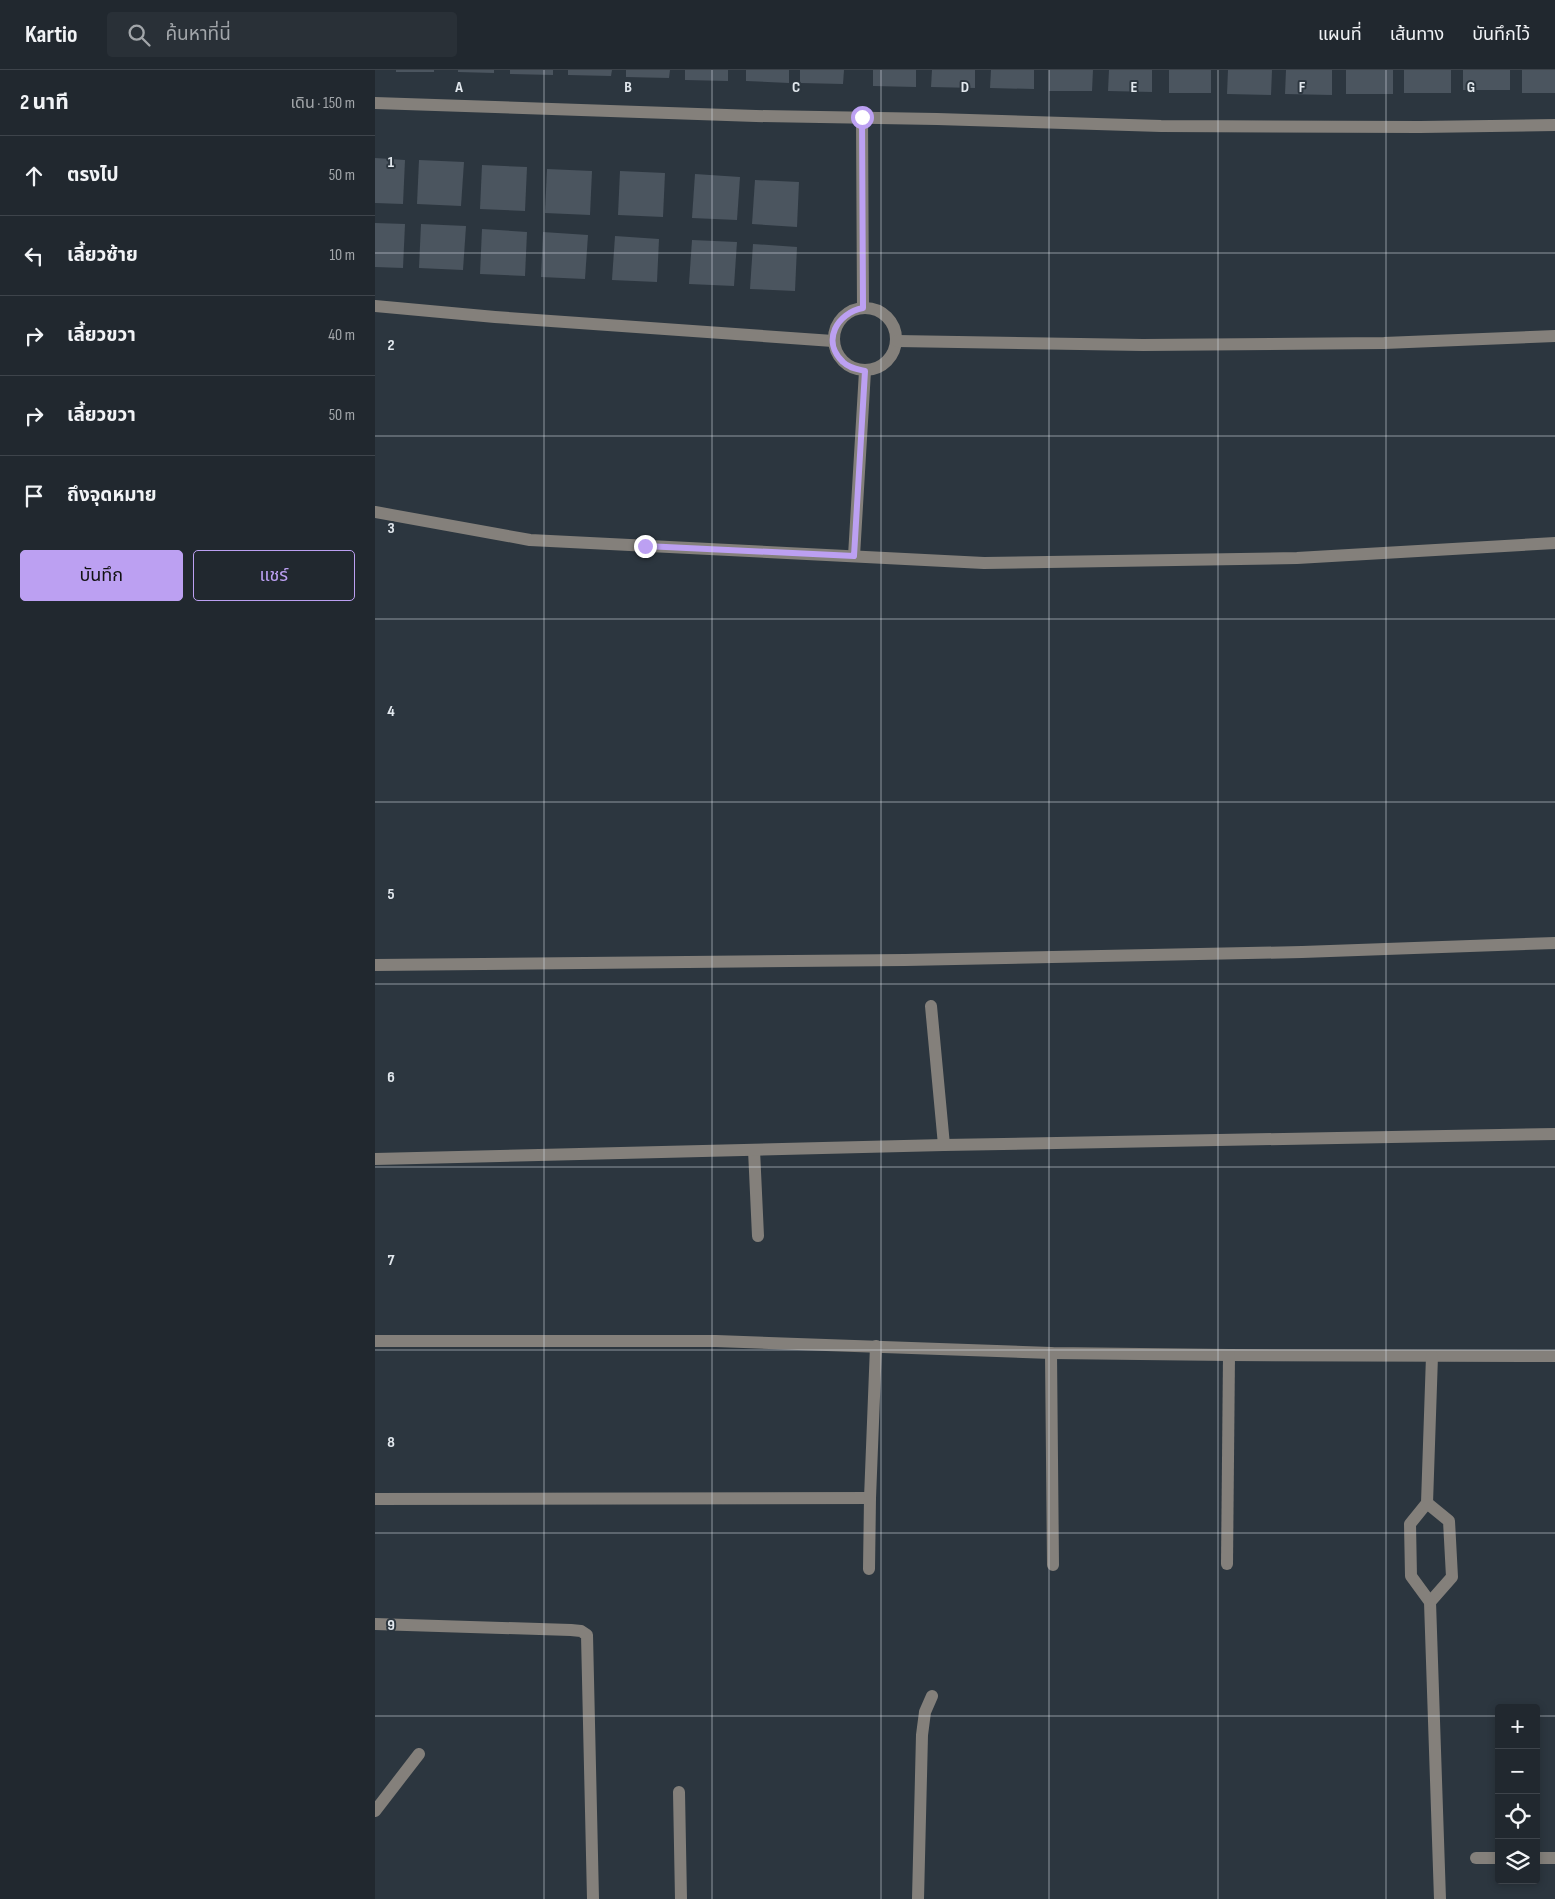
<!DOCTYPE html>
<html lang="th">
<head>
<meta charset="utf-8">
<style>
	body { margin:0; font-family:"Sofia Sans Condensed","Noto Sans Thai",sans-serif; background:#293037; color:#f1f3f6 }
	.controls { position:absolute; right:15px; bottom:15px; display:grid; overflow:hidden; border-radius:5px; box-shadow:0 2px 8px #0003 }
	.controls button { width:45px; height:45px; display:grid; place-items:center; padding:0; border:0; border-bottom:1px solid #3e444b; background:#21282f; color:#f1f3f6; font:25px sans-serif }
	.stop { position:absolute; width:15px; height:15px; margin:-11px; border:4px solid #bca0f2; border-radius:50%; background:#fff }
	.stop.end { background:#bca0f2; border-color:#fff; box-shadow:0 1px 5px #0008 }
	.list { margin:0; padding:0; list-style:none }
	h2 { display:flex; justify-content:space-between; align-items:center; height:65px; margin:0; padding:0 20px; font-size:21px }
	h2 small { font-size:16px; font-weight:400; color:#a2a6aa }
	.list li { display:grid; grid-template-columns:32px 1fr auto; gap:15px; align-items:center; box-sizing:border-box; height:80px; padding:0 20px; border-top:1px solid #3e444b }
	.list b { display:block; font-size:19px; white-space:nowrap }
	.list em { font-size:16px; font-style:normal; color:#a2a6aa }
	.actions { display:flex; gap:10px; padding:15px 20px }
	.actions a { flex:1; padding:11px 0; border:1px solid #bca0f2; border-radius:5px; text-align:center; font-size:18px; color:#bca0f2 }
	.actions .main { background:#bca0f2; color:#111 }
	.icon { flex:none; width:28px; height:28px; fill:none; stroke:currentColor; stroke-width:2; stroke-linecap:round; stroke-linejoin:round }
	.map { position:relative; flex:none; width:1180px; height:1829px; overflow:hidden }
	header { display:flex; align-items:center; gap:30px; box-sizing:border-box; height:70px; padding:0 25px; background:#21282f; border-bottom:1px solid #3e444b }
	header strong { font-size:24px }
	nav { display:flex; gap:28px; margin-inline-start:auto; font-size:18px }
	.search { width:350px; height:45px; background:#293037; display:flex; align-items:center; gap:12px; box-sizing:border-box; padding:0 18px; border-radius:5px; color:#a2a6aa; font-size:19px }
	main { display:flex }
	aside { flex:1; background:#21282f }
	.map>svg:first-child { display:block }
	.building { fill:#4b555f }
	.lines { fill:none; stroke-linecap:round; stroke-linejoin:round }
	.minor { stroke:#84807b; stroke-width:12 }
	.route { stroke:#bca0f2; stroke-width:6 }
	.grid { fill:none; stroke:#e2e8ee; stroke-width:1; stroke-opacity:0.55 }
	.grid-label { font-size:16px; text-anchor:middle; font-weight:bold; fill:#e2e8ee; stroke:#2c363f; stroke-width:4; stroke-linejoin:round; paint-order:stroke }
</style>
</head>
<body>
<header>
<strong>Kartio</strong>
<div class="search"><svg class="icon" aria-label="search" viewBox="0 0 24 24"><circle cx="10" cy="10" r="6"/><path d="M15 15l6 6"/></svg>ค้นหาที่นี่</div>
<nav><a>แผนที่</a><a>เส้นทาง</a><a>บันทึกไว้</a></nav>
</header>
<main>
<aside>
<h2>2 นาที<small>เดิน · 150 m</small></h2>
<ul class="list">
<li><svg class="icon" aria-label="ahead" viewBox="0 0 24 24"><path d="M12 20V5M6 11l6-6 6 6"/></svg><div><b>ตรงไป</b></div><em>50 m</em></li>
<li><svg class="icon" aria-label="left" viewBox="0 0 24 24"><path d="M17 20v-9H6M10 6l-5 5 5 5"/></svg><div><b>เลี้ยวซ้าย</b></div><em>10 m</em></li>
<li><svg class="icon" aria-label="right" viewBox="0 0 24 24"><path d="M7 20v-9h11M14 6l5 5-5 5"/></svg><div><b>เลี้ยวขวา</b></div><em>40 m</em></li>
<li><svg class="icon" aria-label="right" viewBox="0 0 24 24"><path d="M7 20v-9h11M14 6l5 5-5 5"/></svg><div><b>เลี้ยวขวา</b></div><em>50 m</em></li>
<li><svg class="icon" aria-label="arrive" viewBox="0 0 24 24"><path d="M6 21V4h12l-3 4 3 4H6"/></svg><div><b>ถึงจุดหมาย</b></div></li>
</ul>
<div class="actions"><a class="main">บันทึก</a><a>แชร์</a></div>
</aside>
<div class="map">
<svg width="1180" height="1829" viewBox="0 0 1180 1829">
	<rect width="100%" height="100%" fill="#2c363f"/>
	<!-- building -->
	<g class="building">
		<rect x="21" y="0" width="38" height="2"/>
		<path d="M83,0h36v3l-36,-1z"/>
		<path d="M135,0h43v5l-43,-1z"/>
		<path d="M193,0h44l-1,6 -43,-1z"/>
		<path d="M251,0h44l-1,8 -43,-1z"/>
		<path d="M310,0h43v11l-43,-1z"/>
		<path d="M371,0h43v13l-43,-2z"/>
		<path d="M425,0h44l-1,14 -43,-1z"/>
		<path d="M498,0h43v17l-43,-1z"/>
		<path d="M557,0h43v18l-44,-1z"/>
		<path d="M616,0h43v19l-44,-1z"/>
		<path d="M674,0h44l-1,21h-43z"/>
		<path d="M734,0h43v22l-44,-1z"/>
		<rect x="794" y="0" width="42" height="23"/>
		<path d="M853,0h44l-1,25 -44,-1z"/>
		<path d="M911,0h46v25l-47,-1z"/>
		<rect x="971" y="0" width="47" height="24"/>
		<rect x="1029" y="0" width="47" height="23"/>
		<rect x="1088" y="0" width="47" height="20"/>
		<rect x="1147" y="0" width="33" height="23"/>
		<path d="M0,88l30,2 -2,44 -28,-1z"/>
		<path d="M44,90l45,2 -3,44 -44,-2z"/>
		<path d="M107,95l45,2 -2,44 -45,-2z"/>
		<path d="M172,99l45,2 -2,44 -45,-2z"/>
		<path d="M245,101l45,2 -2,44 -45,-2z"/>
		<path d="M320,104l45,3 -3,43 -45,-2z"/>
		<path d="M380,110l44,2 -2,45 -45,-3z"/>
		<path d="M0,153l30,1 -2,44 -28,-1z"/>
		<path d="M46,154l45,2 -3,44 -44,-2z"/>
		<path d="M107,159l45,3 -2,44 -45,-2z"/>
		<path d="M168,162l45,3 -3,44 -44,-2z"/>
		<path d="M240,166l44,3 -2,43 -45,-2z"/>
		<path d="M317,170l45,2 -3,44 -45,-2z"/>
		<path d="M378,174l44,3 -2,44 -45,-2z"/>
	</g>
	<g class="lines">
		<!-- minor -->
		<g class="minor">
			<path d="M0,33l381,13 181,3 224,7 259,1 135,-2"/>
			<path d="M487,47l1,191"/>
			<path d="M0,236l120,11 338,24"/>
			<circle cx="490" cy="269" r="31"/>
			<path d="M522,271l246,4 241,-2 171,-7"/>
			<path d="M0,442l155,28 454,23 313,-5 258,-15"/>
			<path d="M479,486l11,-185"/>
			<path d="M0,895l530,-5 397,-8 253,-9"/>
			<path d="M556,936l13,139"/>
			<path d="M379,1080l4,86"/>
			<path d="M0,1089l569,-14 611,-11"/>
			<path d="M0,1271h341l335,12 178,2 326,1"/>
			<path d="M676,1283l2,212"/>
			<path d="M1057,1286l-5,147 -17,21 1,52 19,26 10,297"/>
			<path d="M0,1429l495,-1"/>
			<path d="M1052,1433l22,18 3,56 -22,25"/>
			<path d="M852,1494l2,-209"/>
			<path d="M494,1499l1,-71 6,-152"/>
			<path d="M0,1554l196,6 10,1 6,4 6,264"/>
			<path d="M304,1722l2,107"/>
			<path d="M0,1741l44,-57"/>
			<path d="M1101,1788h23"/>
			<path d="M1161,1788h19"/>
			<path d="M543,1829l4,-164 3,-23 7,-16"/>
		</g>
	</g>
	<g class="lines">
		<!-- route -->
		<path class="route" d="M270,476l209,10 11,-185c-8,-2 -16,-3 -22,-9 -22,-21 -6,-49 20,-54l-1,-191"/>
	</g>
	<!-- grid -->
	<path class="grid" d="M169,0v1829M337,0v1829M506,0v1829M674,0v1829M843,0v1829M1011,0v1829M0,183h1180M0,366h1180M0,549h1180M0,732h1180M0,914h1180M0,1097h1180M0,1280h1180M0,1463h1180M0,1646h1124M1161,1646h19"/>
	<g class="grid-label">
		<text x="84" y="22">A</text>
		<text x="253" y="22">B</text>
		<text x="421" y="22">C</text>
		<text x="590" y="22">D</text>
		<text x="759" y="22">E</text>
		<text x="927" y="22">F</text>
		<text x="1096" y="22">G</text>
		<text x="16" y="97">1</text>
		<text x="16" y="280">2</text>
		<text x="16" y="463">3</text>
		<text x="16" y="646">4</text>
		<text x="16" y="829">5</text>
		<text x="16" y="1012">6</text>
		<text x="16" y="1195">7</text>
		<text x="16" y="1377">8</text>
		<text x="16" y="1560">9</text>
	</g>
</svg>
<div class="controls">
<button>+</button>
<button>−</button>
<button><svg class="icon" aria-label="locate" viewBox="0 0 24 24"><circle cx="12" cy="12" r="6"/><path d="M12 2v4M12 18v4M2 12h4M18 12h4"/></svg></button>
<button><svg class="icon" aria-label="layers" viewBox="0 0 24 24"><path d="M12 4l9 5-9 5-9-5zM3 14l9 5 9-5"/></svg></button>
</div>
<div class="stop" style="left:487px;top:47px"></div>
<div class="stop end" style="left:270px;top:476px"></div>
</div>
</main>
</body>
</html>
